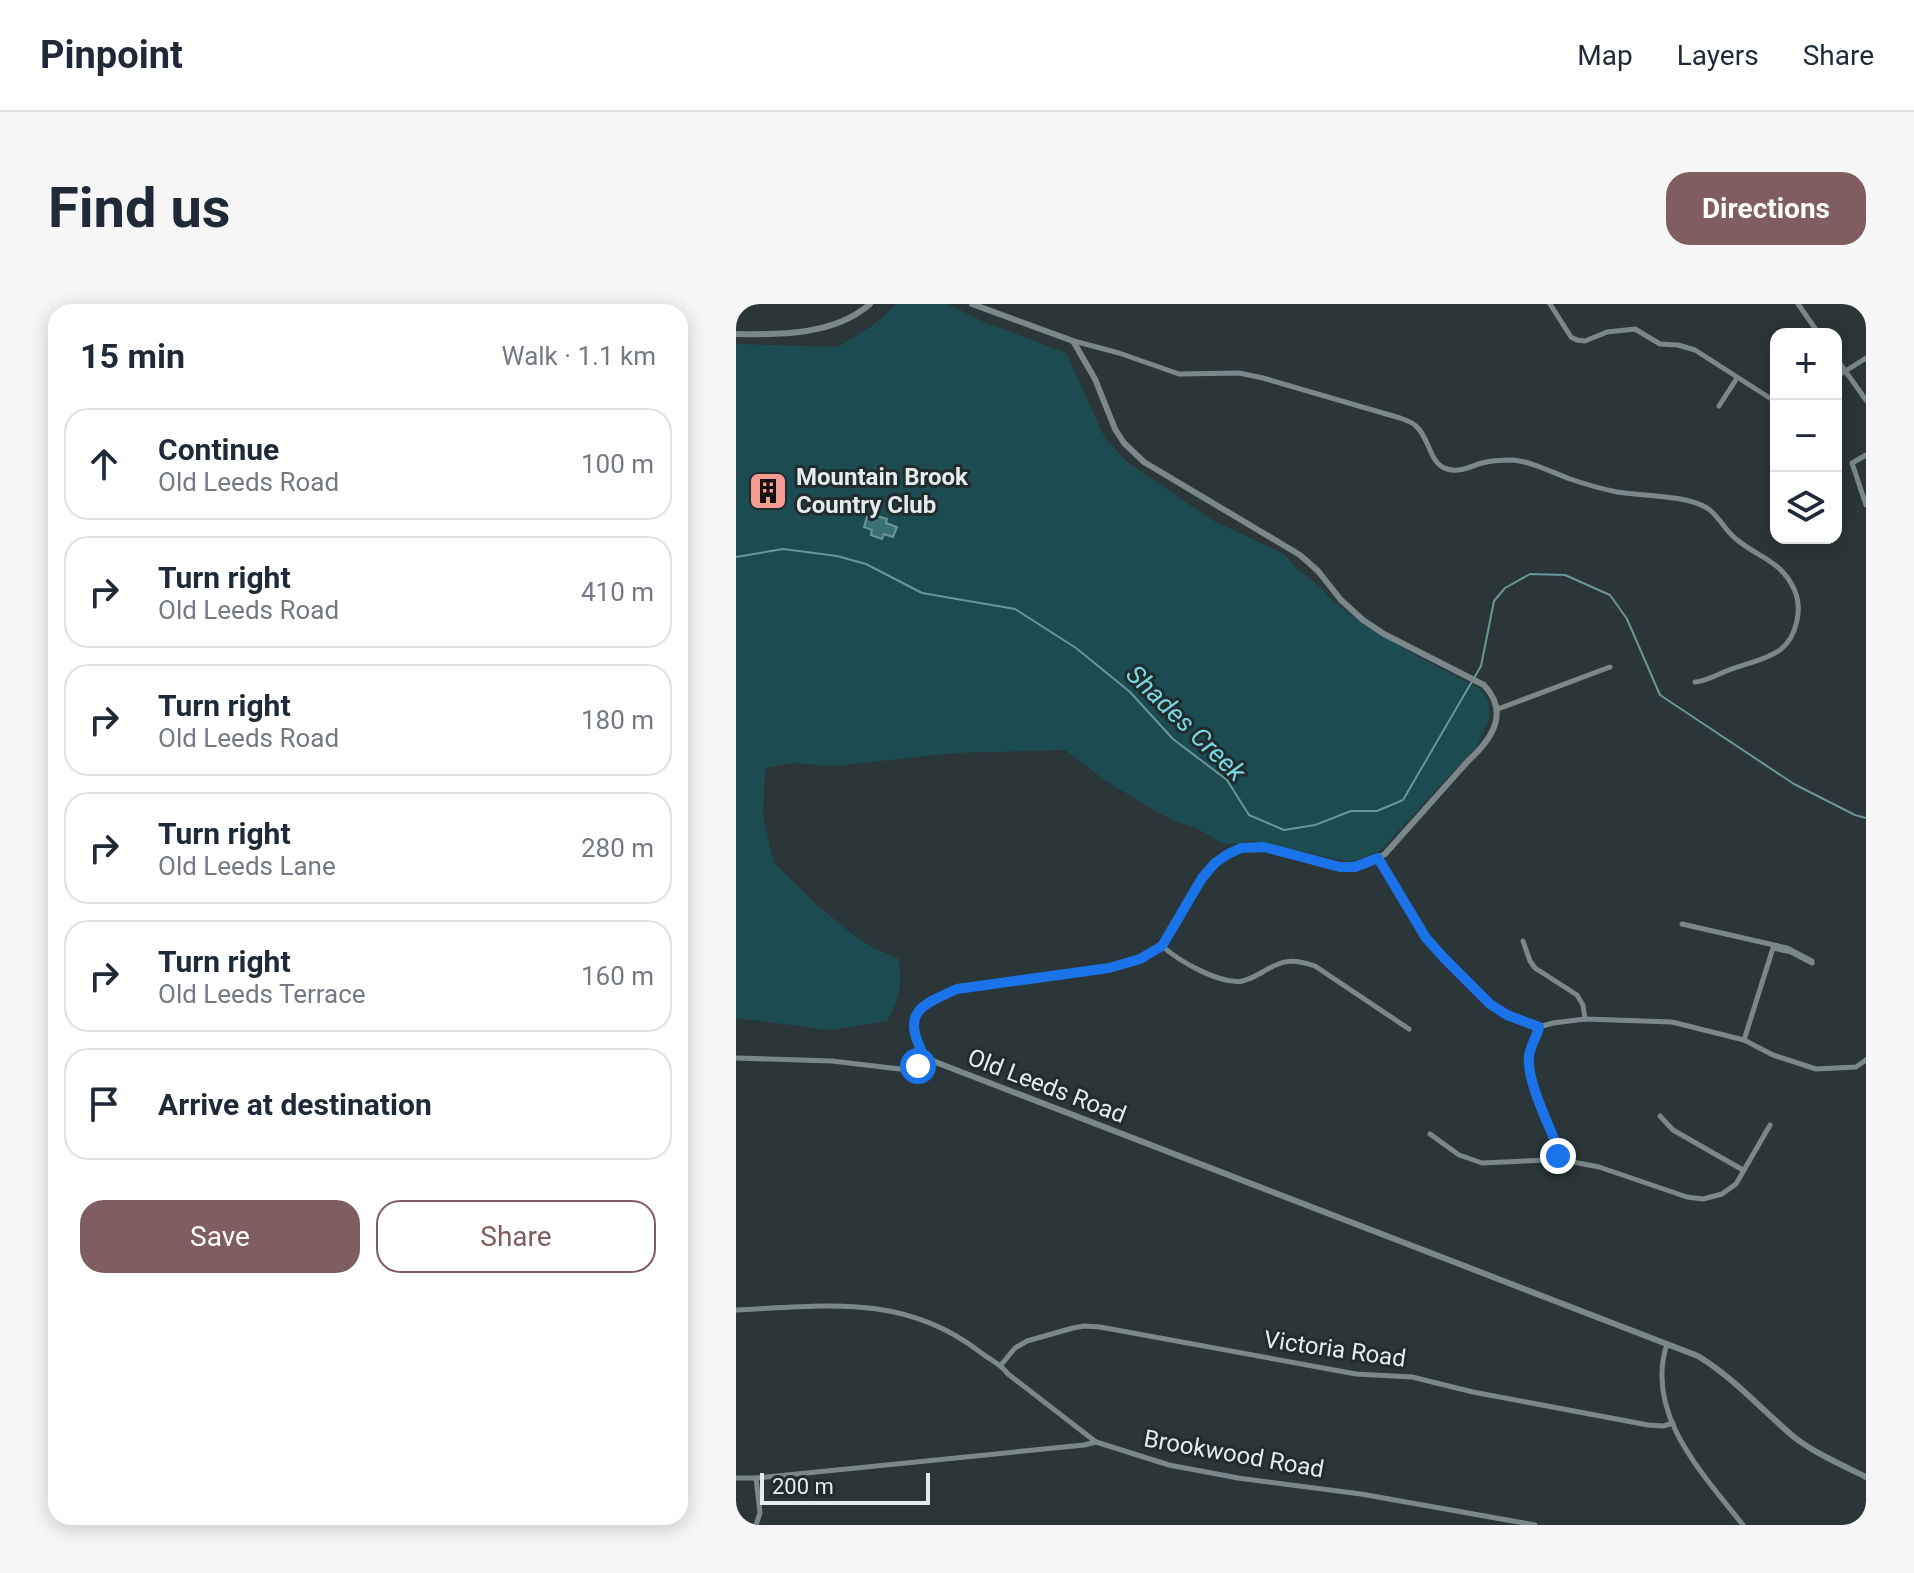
<!DOCTYPE html>
<html lang="en">
<head>
<meta charset="utf-8">
<style>
	body { margin:0; font-family:Roboto,sans-serif; background:#f6f6f7; color:#1f2937 }
	.controls { position:absolute; right:24px; top:24px; display:grid; overflow:hidden; border-radius:16px; box-shadow:0 4px 20px #0003 }
	.controls button { width:72px; height:72px; display:grid; place-items:center; padding:0; border:0; border-bottom:2px solid #e0e1e3; background:#fff; color:#1f2937; font:40px sans-serif }
	.scale { position:absolute; left:24px; bottom:20px; width:170px; box-sizing:border-box; padding-left:8px; border:4px solid #e4ecec; border-top:0; font-size:22px; line-height:28px; white-space:nowrap; color:#e4ecec; -webkit-text-stroke:6px #212c2e; paint-order:stroke }
	.stop { position:absolute; width:24px; height:24px; margin:-18px; border:6px solid #1a73e8; border-radius:50%; background:#fff }
	.stop.end { background:#1a73e8; border-color:#fff; box-shadow:0 2px 8px #0008 }
	.list { margin:0; padding:0; list-style:none }
	h2 { display:flex; justify-content:space-between; align-items:center; height:104px; margin:0; padding:0 32px; font-size:34px }
	h2 small { font-size:26px; font-weight:400; color:#747a83 }
	.list li { display:grid; grid-template-columns:52px 1fr auto; gap:24px; align-items:center; box-sizing:border-box; height:112px; margin:0 16px 16px; padding:0 16px; border:2px solid #e0e1e3; border-radius:24px }
	.list b { display:block; font-size:30px; white-space:nowrap }
	.list p { margin:0; font-size:26px; white-space:nowrap; color:#747a83 }
	.list em { font-size:26px; font-style:normal; color:#747a83 }
	.actions { display:flex; gap:16px; padding:24px 32px }
	.actions a { flex:1; padding:18px 0; border:2px solid #7f5d60; border-radius:24px; text-align:center; font-size:28px; color:#7f5d60 }
	.actions .main { background:#7f5d60; color:#fff }
	.icon { flex:none; width:44px; height:44px; fill:none; stroke:currentColor; stroke-width:2; stroke-linecap:round; stroke-linejoin:round }
	.map { position:relative; flex:none; width:1130px; height:1221px; overflow:hidden; border-radius:24px }
	header { display:flex; align-items:center; gap:48px; box-sizing:border-box; height:112px; padding:0 40px; background:#fff; border-bottom:2px solid #e0e1e3 }
	header strong { font-size:38px }
	nav { display:flex; gap:44px; margin-inline-start:auto; font-size:28px }
	.intro { display:flex; align-items:center; justify-content:space-between; box-sizing:border-box; height:192px; padding:0 48px }
	h1 { margin:0; font-size:56px }
	.button { padding:20px 36px; border-radius:24px; background:#7f5d60; color:#fff; font-size:28px; font-weight:700 }
	main { display:flex; gap:48px; padding:0 48px }
	aside { flex:1; background:#fff; border-radius:24px; box-shadow:0 4px 20px #0003 }
	.map>svg:first-child { display:block }
	.green { fill:#1c4c51 }
	.water { fill:#387076; stroke:#6c9599; stroke-width:2 }
	.lines { fill:none; stroke-linecap:round; stroke-linejoin:round }
	.stream { stroke:#6c9599; stroke-width:2 }
	.minor { stroke:#7b888a; stroke-width:5 }
	.tertiary { stroke:#7b888a; stroke-width:6 }
	.secondary { stroke:#7b888a; stroke-width:6 }
	.route { stroke:#1a73e8; stroke-width:10 }
	.labels { text-anchor:middle; dominant-baseline:central; stroke-width:6; stroke-linejoin:round; paint-order:stroke }
	.poi-label { font-size:24px; font-weight:bold; fill:#e4ecec; stroke:#212c2e; text-anchor:start }
	.street-label { font-size:24px; fill:#e4ecec; stroke:#212c2e }
	.water-label { font-size:26px; font-style:italic; fill:#7ad7e2; stroke:#212c2e }
</style>
</head>
<body>
<header>
<strong>Pinpoint</strong>
<nav><a>Map</a><a>Layers</a><a>Share</a></nav>
</header>
<div class="intro"><h1>Find us</h1><a class="button">Directions</a></div>
<main>
<aside>
<h2>15 min<small>Walk · 1.1 km</small></h2>
<ul class="list">
<li><svg class="icon" aria-label="ahead" viewBox="0 0 24 24"><path d="M12 20V5M6 11l6-6 6 6"/></svg><div><b>Continue</b><p>Old Leeds Road</p></div><em>100 m</em></li>
<li><svg class="icon" aria-label="right" viewBox="0 0 24 24"><path d="M7 20v-9h11M14 6l5 5-5 5"/></svg><div><b>Turn right</b><p>Old Leeds Road</p></div><em>410 m</em></li>
<li><svg class="icon" aria-label="right" viewBox="0 0 24 24"><path d="M7 20v-9h11M14 6l5 5-5 5"/></svg><div><b>Turn right</b><p>Old Leeds Road</p></div><em>180 m</em></li>
<li><svg class="icon" aria-label="right" viewBox="0 0 24 24"><path d="M7 20v-9h11M14 6l5 5-5 5"/></svg><div><b>Turn right</b><p>Old Leeds Lane</p></div><em>280 m</em></li>
<li><svg class="icon" aria-label="right" viewBox="0 0 24 24"><path d="M7 20v-9h11M14 6l5 5-5 5"/></svg><div><b>Turn right</b><p>Old Leeds Terrace</p></div><em>160 m</em></li>
<li><svg class="icon" aria-label="arrive" viewBox="0 0 24 24"><path d="M6 21V4h12l-3 4 3 4H6"/></svg><div><b>Arrive at destination</b></div></li>
</ul>
<div class="actions"><a class="main">Save</a><a>Share</a></div>
</aside>
<div class="map">
<svg width="1130" height="1221" viewBox="0 0 1130 1221">
	<rect width="100%" height="100%" fill="#2b3638"/>
	<!-- green -->
	<path class="green" d="M161,0h51l36,18 82,31 39,85 22,24 85,58 72,34 13,15 21,16 15,16 14,11 64,41 68,35 9,12 2,17 -13,29 -97,105 -30,11 -96,-21 -27,3 -7,-2 -24,-14 -22,-7 -22,-12 -49,-30 -38,-29 -111,3 -119,13 -42,-3 -28,5 -2,48 11,47 41,40 37,31 23,15 23,9c6,24 1,43 -11,63l-57,9 -94,-12v-674l102,3 34,-21z"/>
	<!-- water -->
	<path class="water" d="M141,212l10,3 -1,4 11,4 -4,10 -9,-3 -2,5 -11,-4 1,-5 -8,-3 3,-10 8,3z"/>
	<g class="lines">
		<!-- stream -->
		<path class="stream" d="M0,253l47,-8 54,7 29,8 56,29 93,16 61,39 54,44 43,47 54,41 22,35 35,15 31,-5 36,-14h26l26,-11 78,-134 13,-65 11,-13 25,-14 35,1 45,20 17,24 33,76 134,89 61,31 11,3"/>
		<!-- minor -->
		<g class="minor">
			<path d="M814,0l21,33 6,3 8,1 22,-9 28,-3 25,15 18,1 17,5 81,52"/>
			<path d="M1062,0l21,30"/>
			<path d="M338,37l45,12 60,21 60,-1 24,5 137,40c6,2 12,4 16,8 14,12 13,38 31,43 13,4 24,-3 35,-6 10,-3 21,-3 31,-3 20,2 38,12 57,19 15,5 32,10 47,13 26,4 68,3 90,16 11,7 18,22 29,31 21,18 45,21 58,50 9,19 3,48 -14,61 -16,11 -34,13 -51,20 -11,4 -22,11 -34,12"/>
			<path d="M1100,54l30,42"/>
			<path d="M1100,73l30,-19"/>
			<path d="M983,102l18,-28"/>
			<path d="M1130,151l-14,8 14,42"/>
			<path d="M762,405l112,-42"/>
			<path d="M642,554l48,80 18,20 46,46 17,11 32,12 14,-4 32,-4 87,3 72,18 29,15 43,14 40,-2 10,-7"/>
			<path d="M946,620l105,24 25,13v2l-21,-11 -18,-4 -29,92"/>
			<path d="M787,637l7,20 5,7 42,27 6,10 2,14"/>
			<path d="M426,642c17,15 58,39 81,35 6,-2 13,-5 18,-8 21,-13 30,-15 54,-7l94,63"/>
			<path d="M803,723c-2,10 -9,19 -10,29 -3,23 19,67 28,90l1,10"/>
			<path d="M0,754l96,3 76,9 10,-4 7,-8"/>
			<path d="M924,812l13,14 70,40"/>
			<path d="M694,830l29,21 23,8 64,-3 12,-4 10,5 31,6 88,30 16,2 19,-5 14,-10 34,-59"/>
			<path d="M0,1006c89,-4 168,-17 244,42 10,8 20,11 28,22l88,68"/>
			<path d="M931,1040c-23,70 36,130 76,181"/>
			<path d="M265,1061l14,-17 12,-7 46,-13 11,-2 16,1 256,47 56,3 61,15 175,33 15,1 10,-3"/>
			<path d="M0,1174h20l328,-33 12,-3 73,23 69,13 123,16 174,31"/>
			<path d="M20,1221l4,-12 -4,-35"/>
		</g>
		<!-- tertiary -->
		<path class="tertiary" d="M0,30c44,1 99,1 134,-30"/>
		<!-- secondary -->
		<path class="secondary" d="M236,0l101,37 22,38 20,50 9,14 20,19 156,93 18,16 23,29 22,20 21,14 100,51c26,28 8,54 -16,76l-83,93 -7,4 -23,9h-15l-76,-20 -23,1 -13,6 -13,9 -13,15 -40,68 -22,13 -31,9 -152,21c-41,18 -55,25 -32,69l773,298c36,22 64,54 96,81 22,17 48,28 72,40"/>
	</g>
	<g class="lines">
		<!-- route -->
		<path class="route" d="M182,762l7,-8c-23,-44 -9,-51 32,-69l152,-21 31,-9 22,-13 40,-68 13,-15 13,-9 13,-6 23,-1 76,20h15l23,-9 48,80 18,20 46,46 17,11 32,12c-2,10 -9,19 -10,29 -3,23 19,67 28,90l1,10"/>
	</g>
	<!-- icons -->
	<defs>
		<symbol id="building-square" viewBox="-11 -11 22 22"><rect x="-9" y="-9" width="18" height="18" rx="4" fill="#f59c92" stroke="#212c2e"/><path d="M-4-6H4V6H1V3H-1V6H-4ZM-2.5-4.3h1.7v1.8h-1.7ZM.8-4.3h1.7v1.8H.8ZM-2.5-1h1.7V.8h-1.7ZM.8-1h1.7V.8H.8Z" fill="#111"/></symbol>
	</defs>
	<g fill-rule="evenodd">
		<use href="#building-square" x="10" y="165" width="44" height="44"/>
	</g>
	<g class="labels">
		<!-- poi labels -->
		<g class="poi-label">
			<text x="60" y="173">Mountain Brook<tspan x="60" dy="28">Country Club</tspan></text>
		</g>
		<!-- street labels -->
		<g class="street-label">
			<text transform="translate(311 782) rotate(21)">Old Leeds Road</text>
			<text transform="translate(599 1045) rotate(8)">Victoria Road</text>
			<text transform="translate(498 1150) rotate(10)">Brookwood Road</text>
		</g>
		<!-- water labels -->
		<g class="water-label">
			<text transform="translate(450 419) rotate(44)">Shades Creek</text>
		</g>
	</g>
</svg>
<div class="controls">
<button>+</button>
<button>−</button>
<button><svg class="icon" aria-label="layers" viewBox="0 0 24 24"><path d="M12 4l9 5-9 5-9-5zM3 14l9 5 9-5"/></svg></button>
</div>
<div class="scale">200 m</div>
<div class="stop" style="left:182px;top:762px"></div>
<div class="stop end" style="left:822px;top:852px"></div>
</div>
</main>
</body>
</html>
